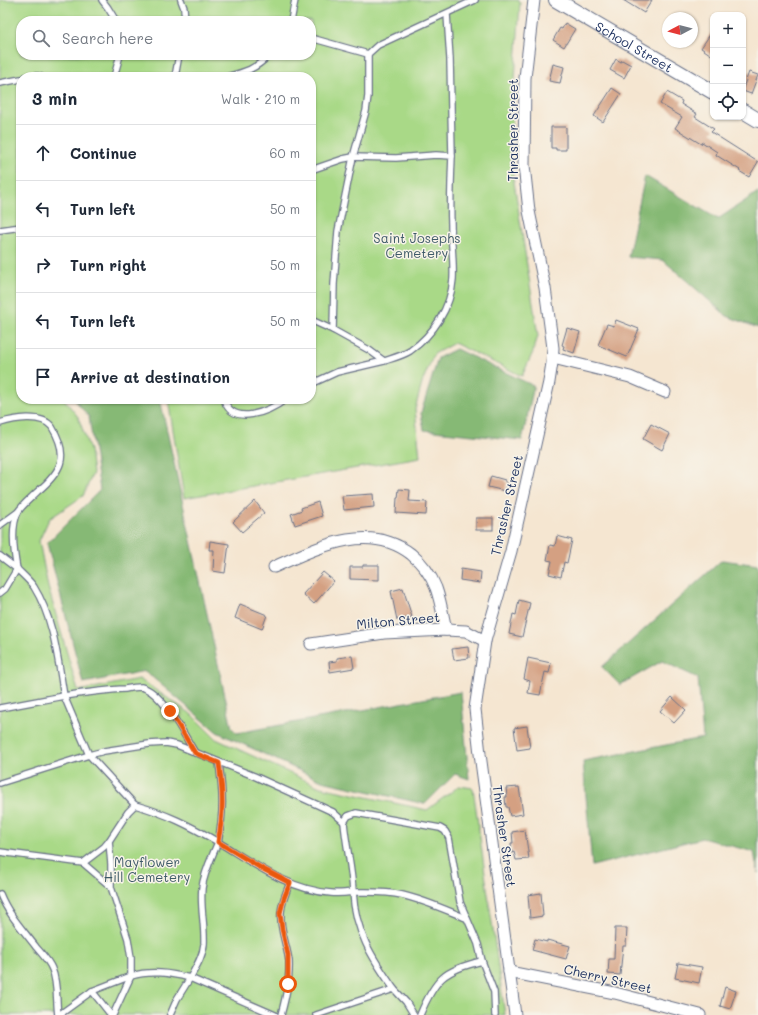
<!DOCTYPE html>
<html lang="en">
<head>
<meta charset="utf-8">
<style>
	body { margin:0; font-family:Mali,sans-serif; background:#f6f6f7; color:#1f2937 }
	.controls { position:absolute; right:12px; top:12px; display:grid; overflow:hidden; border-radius:8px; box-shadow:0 1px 3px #0004 }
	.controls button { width:36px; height:36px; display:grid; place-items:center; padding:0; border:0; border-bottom:1px solid #e0e1e3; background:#fff; color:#1f2937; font:20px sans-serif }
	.compass { position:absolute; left:662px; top:12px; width:36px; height:36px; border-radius:50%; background:#fff; box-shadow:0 1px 3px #0004; rotate:263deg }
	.stop { position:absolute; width:12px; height:12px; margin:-9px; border:3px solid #ea580c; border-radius:50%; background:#fff }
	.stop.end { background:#ea580c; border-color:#fff; box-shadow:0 1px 4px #0008 }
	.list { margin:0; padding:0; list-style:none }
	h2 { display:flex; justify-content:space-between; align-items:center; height:52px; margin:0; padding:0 16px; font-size:17px }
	h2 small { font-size:13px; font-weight:400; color:#747a83 }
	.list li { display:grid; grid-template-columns:26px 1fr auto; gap:12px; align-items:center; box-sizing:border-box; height:56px; padding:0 16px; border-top:1px solid #e0e1e3 }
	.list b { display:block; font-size:15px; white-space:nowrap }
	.list em { font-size:13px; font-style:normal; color:#747a83 }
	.icon { flex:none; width:22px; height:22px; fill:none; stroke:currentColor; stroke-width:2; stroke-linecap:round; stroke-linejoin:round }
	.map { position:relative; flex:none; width:758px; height:1015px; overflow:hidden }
	.search { position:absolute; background:#fff; box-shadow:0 1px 3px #0004; left:16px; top:16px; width:300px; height:44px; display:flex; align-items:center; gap:10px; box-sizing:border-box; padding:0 14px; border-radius:16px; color:#747a83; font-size:15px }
	.panel { position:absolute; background:#fff; box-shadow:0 1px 3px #0004; left:16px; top:72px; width:300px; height:332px; border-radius:16px }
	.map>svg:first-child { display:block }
	.green { fill:#a9d987; stroke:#628472; fill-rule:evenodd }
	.forest { fill:#86b974; stroke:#507469 }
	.building { fill:#d4a082 }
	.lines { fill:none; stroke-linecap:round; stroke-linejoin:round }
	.service-casing { stroke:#676f86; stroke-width:8 }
	.minor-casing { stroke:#676f86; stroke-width:13 }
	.tertiary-casing { stroke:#676f86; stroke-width:16 }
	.service { stroke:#fff; stroke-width:5.5 }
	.minor { stroke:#fff; stroke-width:11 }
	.tertiary { stroke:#fff; stroke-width:14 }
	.route { stroke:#ea580c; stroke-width:5 }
	.labels { text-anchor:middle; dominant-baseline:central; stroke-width:3; stroke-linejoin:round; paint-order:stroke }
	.street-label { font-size:13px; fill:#1b2f5e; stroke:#f7f3e8 }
	.park-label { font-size:13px; fill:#3e5a68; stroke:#f7f3e8 }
</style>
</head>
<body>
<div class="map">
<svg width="758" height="1015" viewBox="0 0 758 1015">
	<rect width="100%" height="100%" fill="#f7f3e8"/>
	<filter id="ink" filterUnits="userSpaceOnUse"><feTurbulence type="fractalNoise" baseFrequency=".025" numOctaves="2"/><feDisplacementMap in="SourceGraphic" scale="8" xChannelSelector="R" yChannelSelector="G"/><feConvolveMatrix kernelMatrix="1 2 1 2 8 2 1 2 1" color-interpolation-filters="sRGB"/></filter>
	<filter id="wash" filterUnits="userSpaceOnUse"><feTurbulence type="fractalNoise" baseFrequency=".012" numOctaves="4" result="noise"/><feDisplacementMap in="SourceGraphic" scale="16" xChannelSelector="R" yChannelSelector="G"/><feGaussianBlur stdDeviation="0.9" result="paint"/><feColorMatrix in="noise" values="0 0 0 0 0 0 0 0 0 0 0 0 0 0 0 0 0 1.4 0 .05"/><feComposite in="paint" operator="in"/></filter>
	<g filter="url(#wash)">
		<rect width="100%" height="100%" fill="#f5e6d1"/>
		<!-- green -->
		<path class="green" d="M0,0h518l2,3 -10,153 28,180 -5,16 -11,24 -68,-33 -20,11 -11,26 -8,29 5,48 -236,41 -16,-99h143v-322h-290v266h-1l1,2v54h43l14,18 12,33 3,23 -10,23 -34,23 -10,22 9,46 30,104 61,-12 51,34 26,26 104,48 107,23 32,-24 14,2 32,227h-503l-2,-7zM21,21h290v34h-290z"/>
		<!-- forest -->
		<g class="forest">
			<path d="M645,176l73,43 40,-27v136l-31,-12 -64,-56 -35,-3z"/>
			<path d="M456,349l78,37 -12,54 -98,-10 -3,-17 17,-55z"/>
			<path d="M74,399h86l72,329 5,5 224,-41 8,87 -14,-5 -30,30 -103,-23 -105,-49 -72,-61 -62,12 -36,-140 53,-53 -11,-73z"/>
			<path d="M722,560l36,5v308l-4,-21 -52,-14 -110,28 -9,-105 120,-23 -5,-60 -36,-17 -42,24 -18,-18z"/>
		</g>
		<g id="blocks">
			<!-- building -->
			<g class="building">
				<path d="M623,0h29l-8,13z"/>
				<path d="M565,23l10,6 -11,18 -11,-7 7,-12 2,1z"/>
				<path d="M713,30v26l-12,-8z"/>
				<path d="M616,59l5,3 1,-2 9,5 -7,13 -14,-8z"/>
				<path d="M553,64l11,3 -4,16 -11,-2z"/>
				<path d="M749,72l9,3 -7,19 -8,-3v-3z"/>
				<path d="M612,88l9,6 -18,28 -9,-6z"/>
				<path d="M667,92l15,9 -1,3 16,10 -2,3 19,12 -3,3 47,30 -9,15 -10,-6 1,-1 -24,-15 1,-3 -15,-10 -1,2 -26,-16 7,-11 -22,-13z"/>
				<path d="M551,127h15v23h-10v-2h-5z"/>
				<path d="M616,320l23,9 -12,28 -29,-12 9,-21 7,2z"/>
				<path d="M567,328l13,4 -6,21 -11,-4 1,-3 -2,-1z"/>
				<path d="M651,424l19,10 -8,16 -19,-11z"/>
				<path d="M491,476l14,4v2h2l-2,9 -17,-4z"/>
				<path d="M399,489l11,1 -1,11 18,1 -1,13 -30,-2 1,-15h1z"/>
				<path d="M373,494l1,13 -30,3 -2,-14z"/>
				<path d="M255,501l9,12 -22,19 -9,-10z"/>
				<path d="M318,502l4,14 -27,9 -4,-11 11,-4 -1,-2z"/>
				<rect x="476" y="518" width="17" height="12"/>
				<path d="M557,536l15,4 -5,23 -3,-1 -3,15 -12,-3 3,-13 -5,-1 3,-15 5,1z"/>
				<path d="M210,541l19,3 -4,29 -12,-2 1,-21h-5z"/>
				<path d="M363,565h16v15l-29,-1v-12h13z"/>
				<path d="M461,569l20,3 -1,11 -20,-3z"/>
				<path d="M323,572l11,9 -20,23 -11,-10z"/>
				<path d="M403,588l9,29 -15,3 -6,-29z"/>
				<path d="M519,600l11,3 -8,34 -13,-3 4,-20 3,1z"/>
				<path d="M240,604l27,11 -5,14 -27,-11z"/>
				<path d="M468,647l1,11 -15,2 -2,-11z"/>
				<path d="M352,656l2,12 -24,4 -1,-10 8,-1v-3z"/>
				<path d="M528,658l23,5 -2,10 -4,-1 -5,23 -12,-2 2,-12 -6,-2z"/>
				<path d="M672,697l14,13 -12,13 -14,-12z"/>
				<path d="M527,726l3,22 -13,2 -3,-22z"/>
				<path d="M519,787l4,27 -13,2 -2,-9h-2l-1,-10h2l-1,-9z"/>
				<path d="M525,830l4,29 -13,1 -2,-8 -2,1 -1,-10h2l-1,-11z"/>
				<path d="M541,893l2,23 -13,2 -2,-23z"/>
				<path d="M615,928h12l-1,18h-3l-3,29 -12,-1 1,-15h5z"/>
				<path d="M535,939l12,3v-2l23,6 -4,13 -34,-9z"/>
				<path d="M678,963l24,4 -3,16 -24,-5z"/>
				<path d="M725,987l11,4 -6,18 -10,-3z"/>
			</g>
		</g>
	</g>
	<g filter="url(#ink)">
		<use href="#blocks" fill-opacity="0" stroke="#676f86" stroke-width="1"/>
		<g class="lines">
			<defs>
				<g id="service">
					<path d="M102,0l6,8 8,13"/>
					<path d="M181,0l3,8 1,13"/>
					<path d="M447,14l3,45 2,97"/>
					<path d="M291,21l4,-21"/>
					<path d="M311,38l57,16 10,-9 97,-45"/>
					<path d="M26,77l11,-1 4,1"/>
					<path d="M114,77l6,-22"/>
					<path d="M175,77l4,-22"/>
					<path d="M226,77c19,-5 30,-8 43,-22"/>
					<path d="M0,83l21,-4"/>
					<path d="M311,170l32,-11 10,-2 43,1 40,-3 16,1c-1,23 -2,45 -1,68 0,18 3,37 2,55 -2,29 -20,56 -43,72 -8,5 -17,7 -26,10"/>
					<path d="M0,230l21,-3"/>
					<path d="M311,320l22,10"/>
					<path d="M311,384l26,-12 47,-11 -15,-11 -36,-20 1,-46 4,-53 15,-74 13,-46 2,-15v-42"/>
					<path d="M224,399c8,29 46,12 62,0"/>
					<path d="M0,423c13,-4 42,-10 52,4 18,30 9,45 -15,65 -6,6 -15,13 -19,20 -8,16 -4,41 -1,57"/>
					<path d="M0,525l18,-13"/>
					<path d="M0,556l17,13"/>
					<path d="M0,593l5,-4 12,-20c6,6 13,12 17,18 20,32 24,73 30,109l-64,12"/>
					<path d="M195,753c-10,-17 -33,-62 -54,-66 -5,0 -11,1 -16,2 -21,1 -41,4 -61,7l25,59 15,-4 45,-7 17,-1 11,2 77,31 66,30 13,6 11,10 4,-6 8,-3 84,15 5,3 4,7 11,64 18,42 4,17c-38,9 -47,18 -62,54"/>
					<path d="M0,783l89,-28 46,50"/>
					<path d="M109,841l19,-29 7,-7c32,9 54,20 83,37 6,-31 5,-48 1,-79"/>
					<path d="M0,852l83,11"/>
					<path d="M111,887l-28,-24 21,-16 5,-6 2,23v23l17,52 3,19v18c20,-6 39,-3 59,2l-13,21 -7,16"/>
					<path d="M0,894c8,20 23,36 36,53 6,7 13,14 16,22 6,14 4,32 6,46"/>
					<path d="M482,961l12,31 1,23"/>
					<path d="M394,989c-22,-31 -39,-58 -41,-97 16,0 33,-1 49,3 22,5 44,15 64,23"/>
					<path d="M92,991l19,24"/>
					<path d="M59,1015l33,-24 39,-15 -18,39"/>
					<path d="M275,1015l-85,-37c6,-11 13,-22 14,-34 1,-19 -4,-37 -2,-56 2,-16 10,-31 16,-46 35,21 71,48 113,51 7,1 15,0 22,-1 -1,-23 -7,-46 -9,-70"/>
					<path d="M281,1015c5,-18 9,-36 8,-54 -2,-16 -10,-33 -8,-49 1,-10 5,-20 9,-29"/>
					<path d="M316,1015l78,-26 12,13 8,13"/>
				</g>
				<g id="minor">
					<path d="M553,358l77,19 35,15"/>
					<path d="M274,567c43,-19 94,-46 137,-13 11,9 20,21 25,34 5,14 7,28 10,42"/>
					<path d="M311,644l73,-11 62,-3 20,1 19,10"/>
					<path d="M509,972l106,21 85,22"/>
					<path d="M515,1015l-35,-261 -5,-45 10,-68 26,-90 38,-169 3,-19 1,-15 -8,-60 -16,-77 -5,-46 1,-87 9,-78"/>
				</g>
				<g id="tertiary">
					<path id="s1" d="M556,0l157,92"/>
					<path d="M743,111l15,9"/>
				</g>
			</defs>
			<!-- service casing -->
			<use href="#service" class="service-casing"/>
			<!-- minor casing -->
			<use href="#minor" class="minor-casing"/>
			<!-- tertiary casing -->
			<use href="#tertiary" class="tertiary-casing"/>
			<!-- service -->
			<use href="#service" class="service"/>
			<!-- minor -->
			<use href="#minor" class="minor"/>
			<!-- tertiary -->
			<use href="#tertiary" class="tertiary"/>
		</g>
	</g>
	<g class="lines" filter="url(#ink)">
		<!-- route -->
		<path class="route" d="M170,711l25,42 24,10c4,31 5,48 -1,79l43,26 29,15 -6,15 -4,15 2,16 6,26v29"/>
	</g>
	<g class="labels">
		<!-- street labels -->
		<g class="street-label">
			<text stroke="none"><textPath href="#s1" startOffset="91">School Street</textPath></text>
			<text transform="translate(512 130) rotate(-90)">Thrasher Street</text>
			<text transform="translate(506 505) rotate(-77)">Thrasher Street</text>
			<text transform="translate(398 620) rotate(-5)">Milton Street</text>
			<text transform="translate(505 836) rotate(82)">Thrasher Street</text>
			<text transform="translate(608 978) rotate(13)">Cherry Street</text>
		</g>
		<!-- park labels -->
		<g class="park-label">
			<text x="417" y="237">Saint Josephs<tspan x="417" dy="15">Cemetery</tspan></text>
			<text x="147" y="861">Mayflower<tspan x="147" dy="15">Hill Cemetery</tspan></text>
		</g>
	</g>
</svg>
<div class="controls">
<button>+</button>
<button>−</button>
<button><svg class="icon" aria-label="locate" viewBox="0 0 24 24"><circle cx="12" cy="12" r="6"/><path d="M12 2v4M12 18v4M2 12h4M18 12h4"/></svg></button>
</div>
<svg class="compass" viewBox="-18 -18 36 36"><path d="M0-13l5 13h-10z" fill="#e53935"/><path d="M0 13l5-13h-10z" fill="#747a83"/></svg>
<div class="stop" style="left:288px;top:984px"></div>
<div class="stop end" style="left:170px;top:711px"></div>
<div class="search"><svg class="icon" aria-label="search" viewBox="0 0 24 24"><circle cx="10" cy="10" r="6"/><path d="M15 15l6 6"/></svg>Search here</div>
<section class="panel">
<h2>3 min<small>Walk · 210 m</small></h2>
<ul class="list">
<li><svg class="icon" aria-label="ahead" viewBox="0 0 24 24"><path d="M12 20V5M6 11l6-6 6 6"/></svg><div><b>Continue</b></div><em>60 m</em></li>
<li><svg class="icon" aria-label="left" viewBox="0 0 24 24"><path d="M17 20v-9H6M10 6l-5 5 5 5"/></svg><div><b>Turn left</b></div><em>50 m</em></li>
<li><svg class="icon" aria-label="right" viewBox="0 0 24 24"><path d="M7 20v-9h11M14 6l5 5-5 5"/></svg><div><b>Turn right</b></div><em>50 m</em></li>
<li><svg class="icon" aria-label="left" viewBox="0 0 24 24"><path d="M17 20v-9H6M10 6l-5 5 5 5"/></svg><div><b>Turn left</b></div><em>50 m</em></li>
<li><svg class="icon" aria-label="arrive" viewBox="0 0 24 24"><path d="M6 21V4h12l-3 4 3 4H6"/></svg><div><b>Arrive at destination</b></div></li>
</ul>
</section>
</div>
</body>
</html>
